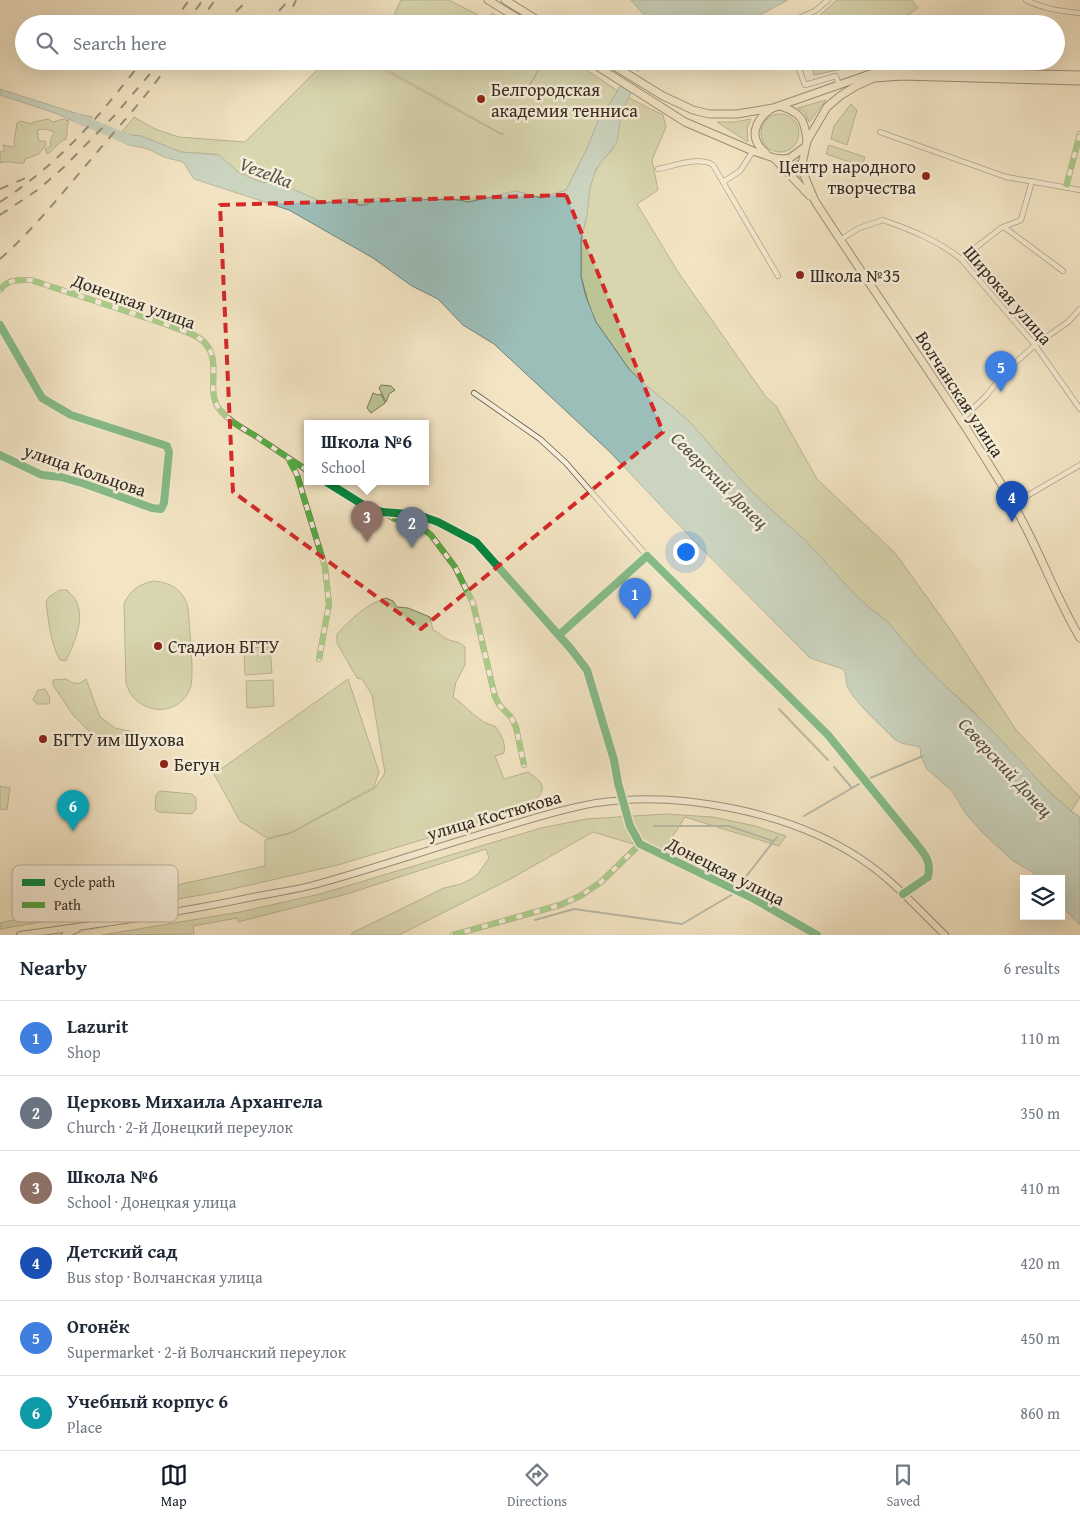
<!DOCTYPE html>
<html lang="en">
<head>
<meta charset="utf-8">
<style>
	body { margin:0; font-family:"Gentium Book Plus",serif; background:#f6f6f7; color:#1f2937 }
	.controls { position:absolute; right:15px; bottom:15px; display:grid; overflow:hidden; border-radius:0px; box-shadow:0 5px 20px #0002 }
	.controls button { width:45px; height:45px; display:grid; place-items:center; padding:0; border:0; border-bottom:1px solid #e0e1e3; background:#fff; color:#1f2937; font:25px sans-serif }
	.you { position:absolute; left:685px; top:551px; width:18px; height:18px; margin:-12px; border:4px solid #fff; border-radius:50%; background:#1a73e8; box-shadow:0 0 0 8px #1a73e833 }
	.badge { display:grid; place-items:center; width:32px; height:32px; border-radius:50%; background:#111827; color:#fff; font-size:16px; font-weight:700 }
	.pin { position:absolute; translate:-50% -41px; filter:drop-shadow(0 1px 2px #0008) }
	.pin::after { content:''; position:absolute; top:26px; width:18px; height:15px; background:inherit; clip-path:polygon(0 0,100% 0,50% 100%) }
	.popup { position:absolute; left:304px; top:420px; width:125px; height:65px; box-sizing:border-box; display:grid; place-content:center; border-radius:0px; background:#fff; filter:drop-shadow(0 1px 4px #0005); font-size:16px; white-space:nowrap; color:#747a83 }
	.popup b { font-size:19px; color:#1f2937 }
	.popup::after { content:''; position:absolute; left:50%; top:100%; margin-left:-10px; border:10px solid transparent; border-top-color:#fff }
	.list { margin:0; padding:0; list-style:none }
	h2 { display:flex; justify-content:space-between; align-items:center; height:65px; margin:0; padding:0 20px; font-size:21px }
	h2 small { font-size:16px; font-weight:400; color:#747a83 }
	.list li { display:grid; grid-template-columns:32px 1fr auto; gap:15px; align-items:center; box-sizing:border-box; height:75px; padding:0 20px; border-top:1px solid #e0e1e3 }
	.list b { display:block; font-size:19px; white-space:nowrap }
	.list p { margin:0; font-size:16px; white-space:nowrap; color:#747a83 }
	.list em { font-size:16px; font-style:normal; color:#747a83 }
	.icon { flex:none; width:28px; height:28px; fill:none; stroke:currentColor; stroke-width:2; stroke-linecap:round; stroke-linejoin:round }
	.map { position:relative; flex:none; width:1080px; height:935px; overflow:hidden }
	.search { position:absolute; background:#fff; box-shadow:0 5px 20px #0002; left:15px; right:15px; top:15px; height:55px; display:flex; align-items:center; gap:12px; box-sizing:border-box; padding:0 18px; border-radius:28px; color:#747a83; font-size:19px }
	.sheet { height:515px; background:#fff }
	nav { display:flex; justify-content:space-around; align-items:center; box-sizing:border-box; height:70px; border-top:1px solid #e0e1e3; background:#fff; font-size:14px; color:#747a83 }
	nav a { display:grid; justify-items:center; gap:2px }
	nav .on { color:#111827 }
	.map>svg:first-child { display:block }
	.green { fill:#bbc494; stroke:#77765a }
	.water { fill:#9cbeb9; stroke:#72827c }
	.pier { fill:#f3e5c4 }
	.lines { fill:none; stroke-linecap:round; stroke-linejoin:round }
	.stream { stroke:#72827c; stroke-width:2 }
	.river { stroke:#9cbeb9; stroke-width:10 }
	.street-tunnel { stroke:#cdbfa3; stroke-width:4.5; stroke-dasharray:4.5 2; stroke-linecap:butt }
	.street-casing { stroke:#63574a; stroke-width:6 }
	.secondary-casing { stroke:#332821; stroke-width:8 }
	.primary-casing { stroke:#332821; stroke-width:9 }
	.street { stroke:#f7eed9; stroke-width:4.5 }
	.secondary { stroke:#f7eed9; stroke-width:6 }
	.primary { stroke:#f3e5c4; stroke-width:7 }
	.rail { stroke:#332821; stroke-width:2; stroke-dasharray:9 9; stroke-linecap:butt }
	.quiet { stroke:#54aa43; stroke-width:6; stroke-dasharray:12 6; stroke-linecap:butt }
	.cycleway-casing { stroke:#f7eed9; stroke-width:11 }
	.cycleway { stroke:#00873e; stroke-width:8 }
	.marked { fill:none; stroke:#d62828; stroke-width:4; stroke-dasharray:10 6; stroke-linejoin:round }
	.poi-dot { fill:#8f2418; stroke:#f7eed9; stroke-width:2 }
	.labels { text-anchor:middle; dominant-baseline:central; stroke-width:5; stroke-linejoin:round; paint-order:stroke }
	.poi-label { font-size:18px; fill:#332821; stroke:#f7eed9; text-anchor:start }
	.street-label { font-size:18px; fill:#332821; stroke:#f7eed9 }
	.water-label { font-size:19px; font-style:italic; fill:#52554f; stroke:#f7eed9 }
	.key { fill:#f7eed9; stroke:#bcb3a2; stroke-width:1 }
	.key-label { font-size:14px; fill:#332821 }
</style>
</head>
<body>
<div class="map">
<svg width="1080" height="935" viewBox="0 0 1080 935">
	<rect width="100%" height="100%" fill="#f3e5c4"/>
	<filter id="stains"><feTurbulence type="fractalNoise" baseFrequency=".004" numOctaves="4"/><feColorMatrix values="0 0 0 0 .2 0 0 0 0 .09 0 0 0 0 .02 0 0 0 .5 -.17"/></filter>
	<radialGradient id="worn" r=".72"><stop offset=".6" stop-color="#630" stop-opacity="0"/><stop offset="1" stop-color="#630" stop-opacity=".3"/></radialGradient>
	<!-- green -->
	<g class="green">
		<path d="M401,0h48l39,20 4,-7 18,11h-120z"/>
		<path d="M837,0h75l6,8 -23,16h-85z"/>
		<path d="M326,61h17l34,5 125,69 2,-2 -2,1 -125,-70v-3h166l-20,36 21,-36h29l45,30 -20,30 -10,25 -22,44 -25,8 -25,-7 -47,11 -18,-3 -19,1 -23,-3 -22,5 -7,-4 -5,1c-4,6 -10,7 -17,6 -11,-11 -20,-4 -33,-2l-40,-17 -4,-4 -6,-1 -10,2 -10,-3 -18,-9 -16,-14 -6,-3 -34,-2 -40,-16 -21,-2 14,-17 21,12 24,8 66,5z"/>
		<path d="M810,61h42v6l-38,8z"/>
		<path d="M629,98l34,17 3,12 -14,33 6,30 -21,14 41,68 88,125 10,9 41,73 78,74 57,79 64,98 64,67 -9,14 -25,-22 -74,-79 -31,-28 -25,-26 -28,-34 -29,-23 -51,-56 -56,-51 -64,-72 -46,-38 -13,-13 -33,-47 -6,-13 -9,-33v-36l5,-19 4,-33 3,-11 7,-14 13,-14 9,-40z"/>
		<path d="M826,100l-17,22 -5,-11 -6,-3z"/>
		<path d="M851,104l6,6 -10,35 -16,-6 3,-13z"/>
		<circle cx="780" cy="133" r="19"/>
		<path d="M48,119l5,3 10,-3 6,2c-3,6 -1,11 -3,18 -9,3 -11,11 -19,15l-2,-5 6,-3 -1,-4 4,-10 -8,-3 -9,1 2,11h6l1,4 -7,9 -14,5 -1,4c-8,1 -17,-3 -24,0v-11l5,-2 -2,-5 8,2 4,-1 -1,-4 3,-19 4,-2 10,3 3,-2z"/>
		<path d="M751,119l-4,9 1,14 -31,-20h17z"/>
		<path d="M829,145l36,12 -3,9 -36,-12z"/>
		<path d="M798,160l2,19 -15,-14 8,-1z"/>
		<path d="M381,385l10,1 4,4 -6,4 -3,8 -7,-14z"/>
		<path d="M373,393l5,2 3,-1 4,9 -14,10 -4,-5z"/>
		<path d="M153,581c17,1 31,9 35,27 1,16 7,69 2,81 -13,31 -57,25 -64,-7l-2,-78c6,-14 14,-19 29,-23z"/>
		<path d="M60,590h7c3,4 9,8 10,13 8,18 -4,42 -11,58l-6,-1c-10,-18 -11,-37 -14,-58l3,-5z"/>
		<path d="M386,598l7,3 4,6 11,1 22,9 3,13c7,3 8,6 14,9 8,4 9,0 18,8v18l-9,17 -3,15c15,10 25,26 42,29 6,9 11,16 9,27l-9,3 9,23 24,-7c18,12 19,18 3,32l-83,28 -110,33 -119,27 -219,37v-6l265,-57v-26l26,-7 84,-45 10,-15 -13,-78 -10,-16 -5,-1 -20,-35v-9c15,-16 28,-29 49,-36z"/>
		<path d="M270,647l2,26 -27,2 -1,-27z"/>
		<path d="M66,679c8,5 12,7 20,0l14,38 15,11 18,4 3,5 -4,4 -16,6 -17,-6 -26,-26 -20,-30v-5z"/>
		<path d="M348,679l31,93 -5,15 -84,46 -23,5 -27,-17 -26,-47z"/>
		<path d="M273,680l1,26 -27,2 -1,-27z"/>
		<path d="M45,689l5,9 -1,6h-12l-4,-4 5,-10z"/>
		<path d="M0,786l10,2 -3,22 -7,-1z"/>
		<path d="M160,791l32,3 4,4v11l-4,5 -34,-2 -3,-3 1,-14z"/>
		<path d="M665,814l48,3 42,9 31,10 -7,10 -94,-29 -21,33 -24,-11 -8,-16 -5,2 6,19 -40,-12 -81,46 -113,57h-48l1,-2 92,-45 17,-4 10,-5 7,-5 11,-16 -3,-9 -139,45 -109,28 -1,-4 -44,8 1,8 -92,1 138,-23 80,-18 221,-66 45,-9z"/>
	</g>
	<!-- water -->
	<g class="water">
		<path d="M631,0h157l-45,24h-91z"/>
		<path d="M631,61h12l-3,5 -11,32 -7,11 -5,33 -21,27 -6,19 -3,27 -6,25v36l4,18 11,28 33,47 13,13 46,38 64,72 56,51 51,56 29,23 28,34 25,26 50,47 55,60 25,22 9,6v108l-19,-19v-27h-23l-6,-7 -19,-11 -31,-29 -16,-18 -14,-23 -25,-22 -6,-12 -1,-10 -19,-4 -7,-4c-15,-16 -35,-32 -46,-51 -3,-7 -1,-14 -5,-19l-33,-11 -115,-116 -85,-90 -116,-108 -31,-19 -25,-26 -26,-13 -39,-28 -84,-48 -95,-31 -11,-17 -19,-5 -16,-8 -19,-4 -13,-6 4,-5 21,2 40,16 38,3 18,16 18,9 10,3 13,-3 7,6 40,17c13,-2 22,-9 33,2 10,1 12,-3 19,-7l10,4 22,-5 23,3 19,-1 18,3 47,-11 25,7 25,-8 22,-44 10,-25 15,-22 18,-33z"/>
		<path d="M0,89l75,24 18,4 -9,9 -29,-13 -55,-18z"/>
	</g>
	<!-- pier -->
	<path class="pier" d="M628,66l13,8 -7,19 -15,-9z"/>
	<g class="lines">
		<!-- stream -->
		<g class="stream">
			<path d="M779,709l49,51"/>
			<path d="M834,767l18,21"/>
			<path d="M870,778l53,-22"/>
			<path d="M804,816l55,-32"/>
			<path d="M654,826h75l44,15"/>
			<path d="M737,888l40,-51"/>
			<path d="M535,920l39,-11 108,15 51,-30"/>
		</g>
		<!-- river -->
		<path class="river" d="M77,118l53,22"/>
		<!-- street-tunnel -->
		<path class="street-tunnel" d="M618,783l12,43"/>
		<defs>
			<g id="street">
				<path d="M1026,0c18,9 34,11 54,13"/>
				<path d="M785,24l30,-13 13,-11"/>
				<path d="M796,61l9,24 31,-9 3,10"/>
				<path d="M880,132l126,45 74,13"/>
				<path d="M658,169c16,-3 41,-13 55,-4l65,111"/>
				<path d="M723,182l17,-11 13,-20"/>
				<path d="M1066,187l14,-53"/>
				<path d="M1004,227l59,44"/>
				<path d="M840,240l19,-12 24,-8c28,10 54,20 78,39l74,86 45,64"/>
				<path d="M961,259l40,-31 20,-8 11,-39"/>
				<path d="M0,290c8,-11 18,-10 31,-10l134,44c12,5 29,9 38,17 21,19 1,50 17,69 9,11 22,18 34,25 18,12 36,24 54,36"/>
				<path d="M0,325l42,73 29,17 96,31 2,6 -5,51 -3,6 -9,-1 -67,-24 -24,-7 -19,-2 -42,-20"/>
				<path d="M474,393l66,46 26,24 81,93"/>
				<path d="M961,420l25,-24 19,-24 30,-27 33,-23 12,-13"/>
				<path d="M289,459l8,16 28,92 4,37 -10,55"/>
				<path d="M325,481c14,8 28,20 43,27 13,6 28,4 42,6 27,5 56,18 76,37l85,98 16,21 27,90 4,23"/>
				<path d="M1013,504l67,-39"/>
				<path d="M385,513l8,5 29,10 9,7 24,32 18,36 22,94 5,9 11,11 5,10 8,38"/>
				<path d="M559,635l88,-79 181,179 91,112c8,10 12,17 9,30l-25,17"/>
				<path d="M630,826l10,18 114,55 63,36"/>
				<path d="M453,935l107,-30 20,-9 21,-14 39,-38"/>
			</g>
			<g id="secondary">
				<path d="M20,935c80,-11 159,-22 238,-39 21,-4 43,-7 63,-13 57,-16 113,-35 170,-52 34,-10 69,-22 105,-28 83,-13 195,9 265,56 32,21 57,50 84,76"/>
				<path d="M65,935l12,-6"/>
			</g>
			<g id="primary">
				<path d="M488,0l39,24"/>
				<path d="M505,0l39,24"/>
				<path d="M589,61l96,61 68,29 21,7 9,1 7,-1 15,-11"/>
				<path d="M606,61l57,35 30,14 16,4h28l36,-6 100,-35 28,-2 179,4"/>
				<path d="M1080,81l-177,-5 -29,2 -18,8 -16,10 -13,11 -20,34 -5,23 2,11 11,26c65,101 136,198 197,301 26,44 42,92 68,136"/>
				<path d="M780,106c21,7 24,12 27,34"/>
				<path d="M766,153c-18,-14 -12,-32 5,-44"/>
				<path d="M774,158l36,38"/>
			</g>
		</defs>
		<!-- street casing -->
		<use href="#street" class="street-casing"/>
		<!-- secondary casing -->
		<use href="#secondary" class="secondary-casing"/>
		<!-- primary casing -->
		<use href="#primary" class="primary-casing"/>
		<!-- street -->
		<use href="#street" class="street"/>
		<!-- secondary -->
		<use href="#secondary" class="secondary"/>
		<!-- primary -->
		<use href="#primary" class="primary"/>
		<!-- rail -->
		<g class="rail">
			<path d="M172,24l17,-24"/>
			<path d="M185,24l18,-24"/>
			<path d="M198,24l17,-24"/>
			<path d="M223,24l25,-24"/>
			<path d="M267,24l22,-24"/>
			<path d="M289,24l2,-13 5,-11"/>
			<path d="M0,189l28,-12"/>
			<path d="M0,202c59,-38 100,-86 142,-141"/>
			<path d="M0,215l39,-26 25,-22 50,-51 47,-55"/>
			<path d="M0,259c35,-31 63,-67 93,-102 27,-32 55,-62 78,-96"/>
		</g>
		<!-- quiet -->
		<g class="quiet">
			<path d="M1066,187l14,-53"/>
			<path d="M0,290c8,-11 18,-10 31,-10l134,44c12,5 29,9 38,17 21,19 1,50 17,69 9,11 22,18 34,25 18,12 36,24 54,36"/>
			<path d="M289,460l8,15 28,92 4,37 -10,55"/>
			<path d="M392,518l30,10 9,7 24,32 18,36 22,94 5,9 11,11 5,10 8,38"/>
			<path d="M453,935l107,-30 20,-9 21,-14 39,-38 -2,-3"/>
		</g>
		<defs>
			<g id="cycleway">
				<path d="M0,325l42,73 29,17 96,31 2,6 -5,51 -3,6 -9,-1 -67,-24 -24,-7 -19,-2 -42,-20"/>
				<path d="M325,481l43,27 15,4 25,2 16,3 14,5 38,20 95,107 16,21 27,90 4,23 12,43 10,18 114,55 63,36"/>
				<path d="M559,635l88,-79 181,179 91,112c8,10 12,17 9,30l-25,17"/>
			</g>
		</defs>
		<!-- cycleway casing -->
		<use href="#cycleway" class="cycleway-casing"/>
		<!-- cycleway -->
		<use href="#cycleway" class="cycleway"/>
	</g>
	<!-- marked area -->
	<path d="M0 0H1080V935H0ZM566,195l97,237 -242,197 -188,-137 -13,-287z" fill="#f3e5c4" fill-opacity=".55" fill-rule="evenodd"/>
	<path class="marked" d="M566,195l97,237 -242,197 -188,-137 -13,-287z"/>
	<!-- markers -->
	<g class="poi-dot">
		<circle cx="481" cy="99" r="5"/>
		<circle cx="926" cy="176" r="5"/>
		<circle cx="800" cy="275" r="5"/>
		<circle cx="158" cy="646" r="5"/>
		<circle cx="43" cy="739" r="5"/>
		<circle cx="164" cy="764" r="5"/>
	</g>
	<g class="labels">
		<!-- poi labels -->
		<g class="poi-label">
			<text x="491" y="89">Белгородская<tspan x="491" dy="21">академия тенниса</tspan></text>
			<text x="916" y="166" text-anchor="end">Центр народного<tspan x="916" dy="21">творчества</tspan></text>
			<text x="810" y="275">Школа №35</text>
			<text x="168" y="646">Стадион БГТУ</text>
			<text x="53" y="739">БГТУ им Шухова</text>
			<text x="174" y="764">Бегун</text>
		</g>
		<!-- street labels -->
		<g class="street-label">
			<text transform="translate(1008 295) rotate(49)">Широкая улица</text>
			<text transform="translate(134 301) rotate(20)">Донецкая улица</text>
			<text transform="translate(960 394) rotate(57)">Волчанская улица</text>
			<text transform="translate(85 470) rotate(19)">улица Кольцова</text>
			<text transform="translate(494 815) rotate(-16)">улица Костюкова</text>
			<text transform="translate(726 871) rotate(27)">Донецкая улица</text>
		</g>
		<!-- water labels -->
		<g class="water-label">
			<text transform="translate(266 172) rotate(21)">Vezelka</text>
			<text transform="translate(720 480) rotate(45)">Северский Донец</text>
			<text transform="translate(1006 767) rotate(47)">Северский Донец</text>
		</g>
	</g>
	<!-- legend -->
	<rect x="12" y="865" width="166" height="57" rx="8" class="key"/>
	<rect x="22" y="879" width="23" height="7" fill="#00873e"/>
	<rect x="22" y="902" width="23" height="6" fill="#54aa43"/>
	<g class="key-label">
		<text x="54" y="887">Cycle path</text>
		<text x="54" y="910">Path</text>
	</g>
	<rect width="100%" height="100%" filter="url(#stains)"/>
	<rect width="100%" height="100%" fill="url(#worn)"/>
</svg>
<div class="controls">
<button><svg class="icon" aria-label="layers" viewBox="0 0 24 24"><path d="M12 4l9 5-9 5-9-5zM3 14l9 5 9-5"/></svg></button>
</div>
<div class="you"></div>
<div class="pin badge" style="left:635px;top:619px;background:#3f7fe0">1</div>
<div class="pin badge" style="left:412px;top:548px;background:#6b7280">2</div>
<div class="pin badge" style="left:367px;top:542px;background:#8d6e63">3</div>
<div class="popup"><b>Школа №6</b>School</div>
<div class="pin badge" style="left:1012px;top:522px;background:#1a4fb4">4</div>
<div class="pin badge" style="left:1001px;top:392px;background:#3f7fe0">5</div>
<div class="pin badge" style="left:73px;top:831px;background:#0f9aa8">6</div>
<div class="search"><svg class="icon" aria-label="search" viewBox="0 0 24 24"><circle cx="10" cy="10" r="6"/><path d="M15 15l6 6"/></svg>Search here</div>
</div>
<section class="sheet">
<h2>Nearby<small>6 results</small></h2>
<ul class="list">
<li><span class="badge" style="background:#3f7fe0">1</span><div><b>Lazurit</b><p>Shop</p></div><em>110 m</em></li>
<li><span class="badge" style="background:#6b7280">2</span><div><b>Церковь Михаила Архангела</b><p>Church · 2-й Донецкий переулок</p></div><em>350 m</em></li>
<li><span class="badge" style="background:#8d6e63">3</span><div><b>Школа №6</b><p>School · Донецкая улица</p></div><em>410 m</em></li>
<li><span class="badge" style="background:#1a4fb4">4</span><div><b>Детский сад</b><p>Bus stop · Волчанская улица</p></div><em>420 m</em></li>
<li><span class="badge" style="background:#3f7fe0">5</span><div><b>Огонёк</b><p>Supermarket · 2-й Волчанский переулок</p></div><em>450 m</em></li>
<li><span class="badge" style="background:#0f9aa8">6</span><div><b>Учебный корпус 6</b><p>Place</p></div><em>860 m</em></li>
</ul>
</section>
<nav>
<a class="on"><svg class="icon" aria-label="map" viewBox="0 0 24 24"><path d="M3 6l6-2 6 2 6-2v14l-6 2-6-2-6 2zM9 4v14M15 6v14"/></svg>Map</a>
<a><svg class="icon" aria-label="directions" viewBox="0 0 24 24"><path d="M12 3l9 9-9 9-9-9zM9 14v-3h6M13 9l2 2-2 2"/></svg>Directions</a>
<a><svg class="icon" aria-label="saved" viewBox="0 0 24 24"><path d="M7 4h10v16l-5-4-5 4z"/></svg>Saved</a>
</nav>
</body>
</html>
